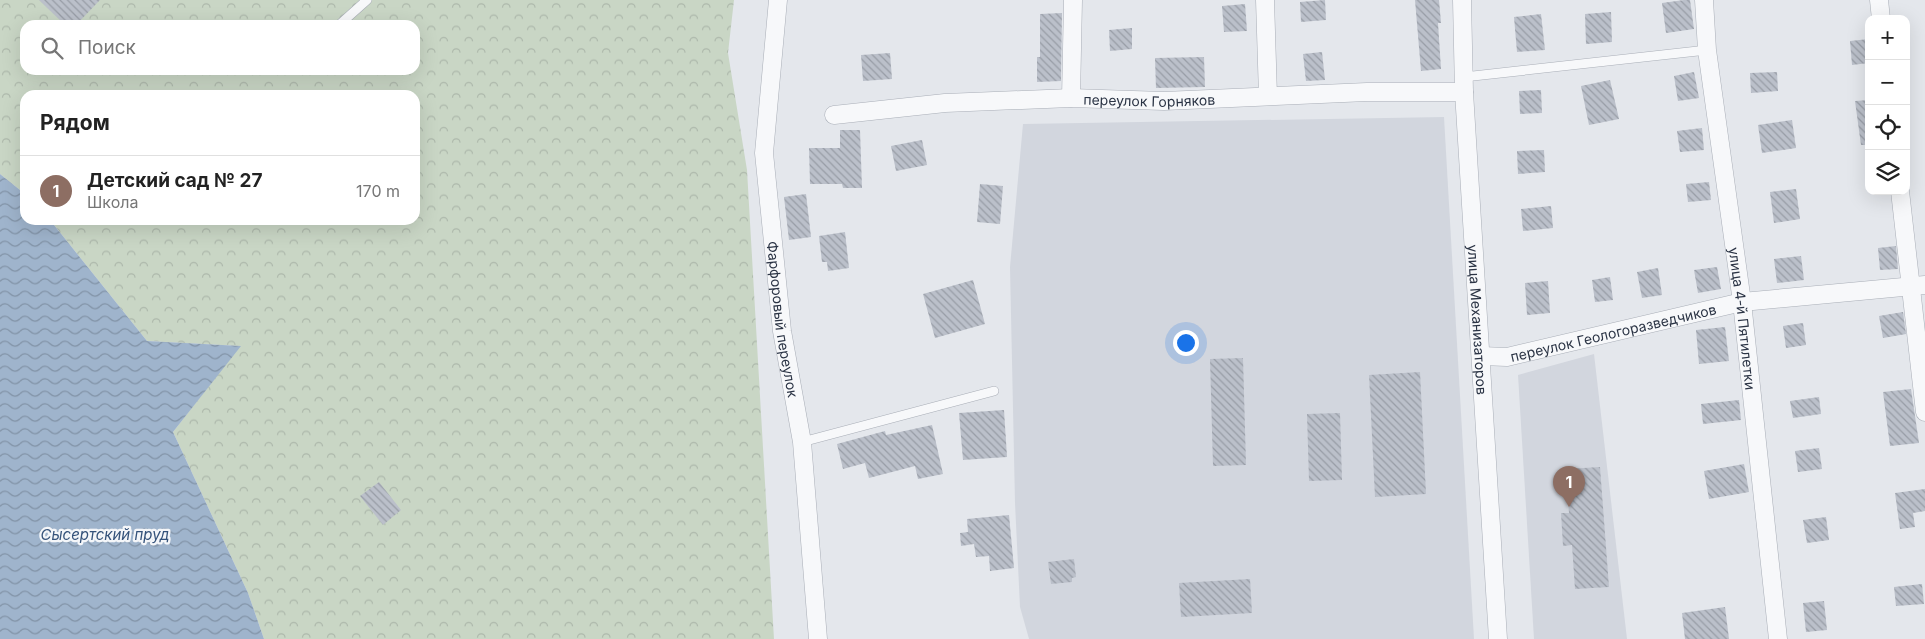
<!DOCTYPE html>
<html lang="ru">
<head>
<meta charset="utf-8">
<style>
	body { margin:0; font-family:Inter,sans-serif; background:#f6f6f6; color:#222 }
	.controls { position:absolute; right:15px; top:15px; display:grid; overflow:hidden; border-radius:10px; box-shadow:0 5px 20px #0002 }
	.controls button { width:45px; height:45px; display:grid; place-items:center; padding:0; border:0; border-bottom:1px solid #e0e0e0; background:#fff; color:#222; font:25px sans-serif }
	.you { position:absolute; left:1185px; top:342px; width:18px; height:18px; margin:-12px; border:4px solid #fff; border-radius:50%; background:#1a73e8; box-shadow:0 0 0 8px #1a73e833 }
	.badge { display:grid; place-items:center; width:32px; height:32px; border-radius:50%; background:#d93025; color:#fff; font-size:16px; font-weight:700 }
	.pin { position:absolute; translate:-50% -41px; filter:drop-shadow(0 1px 2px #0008) }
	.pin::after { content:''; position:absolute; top:26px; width:18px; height:15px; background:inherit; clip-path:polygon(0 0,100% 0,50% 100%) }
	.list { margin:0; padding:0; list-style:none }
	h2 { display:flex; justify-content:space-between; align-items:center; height:65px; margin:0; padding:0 20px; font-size:21px }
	h2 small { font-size:16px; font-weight:400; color:#767676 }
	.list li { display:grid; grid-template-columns:32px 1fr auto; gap:15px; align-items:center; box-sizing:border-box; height:70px; padding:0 20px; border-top:1px solid #e0e0e0 }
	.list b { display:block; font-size:19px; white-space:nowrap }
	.list p { margin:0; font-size:16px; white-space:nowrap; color:#767676 }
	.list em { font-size:16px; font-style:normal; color:#767676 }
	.icon { flex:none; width:28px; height:28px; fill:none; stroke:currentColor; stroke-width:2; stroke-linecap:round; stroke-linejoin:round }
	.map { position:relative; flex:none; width:1925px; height:639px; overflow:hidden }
	.search { position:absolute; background:#fff; box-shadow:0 5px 20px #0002; left:20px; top:20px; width:400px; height:55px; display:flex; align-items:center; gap:12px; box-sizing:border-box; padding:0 18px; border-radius:15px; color:#767676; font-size:19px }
	.panel { position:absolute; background:#fff; box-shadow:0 5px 20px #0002; left:20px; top:90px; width:400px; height:135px; border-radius:15px }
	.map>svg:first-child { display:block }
	.built { fill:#d2d6de }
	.forest { fill:url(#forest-crowns); fill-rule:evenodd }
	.water { fill:url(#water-waves) }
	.building { fill:url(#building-back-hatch) }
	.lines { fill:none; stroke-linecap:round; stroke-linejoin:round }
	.service-casing { stroke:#a9aeb7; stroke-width:10 }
	.minor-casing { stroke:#a9aeb7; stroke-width:19 }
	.service { stroke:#f7f8fa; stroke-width:9 }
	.minor { stroke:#f7f8fa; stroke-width:18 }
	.labels { text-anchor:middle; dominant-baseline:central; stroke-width:4.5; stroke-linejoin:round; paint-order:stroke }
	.street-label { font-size:14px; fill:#2b3445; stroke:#f4f6f9 }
	.water-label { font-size:15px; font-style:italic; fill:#34527a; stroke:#f4f6f9 }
</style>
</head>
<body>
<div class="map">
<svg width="1925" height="639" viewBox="0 0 1925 639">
	<defs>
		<pattern id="forest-crowns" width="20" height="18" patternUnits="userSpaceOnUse" patternTransform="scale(1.25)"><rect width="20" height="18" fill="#c9d6c5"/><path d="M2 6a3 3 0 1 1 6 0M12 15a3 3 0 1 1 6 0" fill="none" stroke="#adb8ab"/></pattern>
		<pattern id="water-waves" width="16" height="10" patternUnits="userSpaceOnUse" patternTransform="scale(1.25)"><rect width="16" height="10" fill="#9fb4cc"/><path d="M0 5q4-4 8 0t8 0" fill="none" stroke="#8293a7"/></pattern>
		<pattern id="building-back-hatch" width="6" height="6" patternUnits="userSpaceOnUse" patternTransform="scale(1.25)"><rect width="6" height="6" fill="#bbc0ca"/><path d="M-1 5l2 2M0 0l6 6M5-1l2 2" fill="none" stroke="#989da6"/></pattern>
	</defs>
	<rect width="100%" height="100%" fill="#e4e7ec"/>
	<!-- built -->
	<g class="built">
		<path d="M1444,117l30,522h-445l-9,-32 -5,-104 -5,-236 13,-143z"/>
		<path d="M1594,354l33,285h-93l-16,-264z"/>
	</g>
	<!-- forest -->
	<path class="forest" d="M0,0h734l-6,53 19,117 27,469h-510l-16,-46 -75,-161 67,-86 -93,-5 -97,-121h365v-125h-390v99l-25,-20zM25,25h390v45h-390z"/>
	<!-- water -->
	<path class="water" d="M0,174l25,20v26h25l97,121 94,5 -68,86 75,161 16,46h-264z"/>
	<!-- building -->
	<g class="building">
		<path d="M39,0h61l-24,25h-11z"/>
		<path d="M1325,0l1,20 -25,2 -1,-20z"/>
		<path d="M1415,0h24l2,23h-3l3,46 -20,2z"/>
		<path d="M1684,0h6l4,29 -28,4 -4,-30z"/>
		<path d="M1245,4l2,27 -23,1 -2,-26z"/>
		<path d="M1611,12l1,30 -26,2 -1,-30z"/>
		<path d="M1062,13l-1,68 -24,1v-25h3v-43z"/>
		<path d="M1541,14l4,36 -28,2 -3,-35z"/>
		<path d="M1132,28v21l-22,2 -1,-21z"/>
		<path d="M1869,39v24l-17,2 -2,-24z"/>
		<path d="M1322,52l3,28 -19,1 -3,-27z"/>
		<path d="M890,53l2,26 -29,2 -2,-26z"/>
		<path d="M1204,57l1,30 -49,1 -1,-30z"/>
		<path d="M1694,72l5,26 -21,3 -4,-25z"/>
		<path d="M1777,72l1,19 -27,2 -1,-20z"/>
		<path d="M1610,80l9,39 -30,6 -8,-39z"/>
		<path d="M1541,90l1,23 -22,1 -1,-23z"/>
		<path d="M1869,100v45h-8l-6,-44z"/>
		<path d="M1792,120l4,28 -34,5 -4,-28z"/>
		<path d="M1702,128l2,22 -24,2 -3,-21z"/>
		<path d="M840,130h20l2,58h-19l-1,-4h-32l-1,-36h31z"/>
		<path d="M922,140l5,25 -31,6 -5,-25z"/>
		<path d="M1544,150l1,22 -27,2 -1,-23z"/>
		<path d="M1709,182l2,18 -23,2 -2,-18z"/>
		<path d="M980,184l23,2 -3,38 -23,-2z"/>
		<path d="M1796,189l4,30 -26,4 -4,-31z"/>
		<path d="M806,194l5,43 -22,3 -5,-43z"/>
		<path d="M1551,206l2,22 -30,3 -2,-22z"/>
		<path d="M845,232l4,36 -21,3 -1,-9h-5l-3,-26z"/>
		<path d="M1896,246l2,23 -18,1 -2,-22z"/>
		<path d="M1801,256l3,24 -27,3 -3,-24z"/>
		<path d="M1717,267l4,22 -23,4 -4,-23z"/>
		<path d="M1658,268l4,27 -20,3 -5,-26z"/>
		<path d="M1610,277l3,23 -18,2 -3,-22z"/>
		<path d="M973,280l12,44 -50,14 -12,-44z"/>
		<path d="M1548,281l2,32 -23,2 -2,-32z"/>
		<path d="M1903,312l3,22 -23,4 -4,-22z"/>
		<path d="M1803,323l3,22 -20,3 -3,-22z"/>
		<path d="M1725,327l4,34 -30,3 -3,-34z"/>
		<path d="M1243,358l3,107 -33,1 -3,-107z"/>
		<path d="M1420,372l6,122 -51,3 -6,-122z"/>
		<path d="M1911,389l8,54 -29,3 -7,-54z"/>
		<path d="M1819,397l2,17 -28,4 -3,-17z"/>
		<path d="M1739,400l2,20 -38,4 -2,-20z"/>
		<path d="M1004,410l3,47 -44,3 -4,-47z"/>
		<path d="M1340,413l2,67 -33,1 -2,-67z"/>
		<path d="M932,425l11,49 -25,5 -3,-13 -46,12 -4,-15 -22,6 -6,-25 48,-13 1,4z"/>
		<path d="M1819,448l3,21 -24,3 -3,-21z"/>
		<path d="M1744,464l5,28 -40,7 -5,-28z"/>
		<path d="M1600,467l9,120 -34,2 -3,-44 -9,1 -2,-33h8l-3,-44z"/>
		<path d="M379,482l22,28 -18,15 -23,-29z"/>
		<path d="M1925,489v22l-12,2 2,14 -15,2 -5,-36z"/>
		<path d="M1009,515l5,53 -24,3 -1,-15 -13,1 -2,-13 -13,2 -1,-13 8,-1 -1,-13z"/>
		<path d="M1826,517l3,23 -22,3 -4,-23z"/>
		<path d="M1074,559l2,18 -4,1v4l-21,2 -3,-22z"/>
		<path d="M1250,579l2,34 -71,4 -2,-34z"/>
		<path d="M1922,584l2,20 -28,2 -2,-19z"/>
		<path d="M1824,601l3,29 -21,2 -3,-29z"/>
		<path d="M1725,607l4,32h-44l-3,-26z"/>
	</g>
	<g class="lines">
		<defs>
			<g id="service">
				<path d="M339,25l28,-25"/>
				<path d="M1464,77l243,-27"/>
				<path d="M802,442l192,-51"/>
			</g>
			<g id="minor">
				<path id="s1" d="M778,0l-14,153 18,178 20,111 16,197"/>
				<path d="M1265,0l3,96"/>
				<path id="s2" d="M1462,0l2,92 34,547"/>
				<path id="s3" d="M1704,0l3,50 35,252 36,337"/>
				<path d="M1879,0l2,19"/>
				<path d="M1071,98l2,-98"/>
				<path id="s4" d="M834,115l111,-12 126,-5 93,3 203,-9h97"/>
				<path d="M1900,191l25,221"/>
				<path id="s5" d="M1481,356l26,1 235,-55 183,-17"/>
			</g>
		</defs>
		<!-- service casing -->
		<use href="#service" class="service-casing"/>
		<!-- minor casing -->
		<use href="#minor" class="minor-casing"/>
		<!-- service -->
		<use href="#service" class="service"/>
		<!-- minor -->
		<use href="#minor" class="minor"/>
	</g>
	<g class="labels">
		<!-- street labels -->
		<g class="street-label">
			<text stroke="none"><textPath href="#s4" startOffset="316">переулок Горняков</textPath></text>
			<text stroke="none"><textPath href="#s3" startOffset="321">улица 4-й Пятилетки</textPath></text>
			<text stroke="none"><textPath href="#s1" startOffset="321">Фарфоровый переулок</textPath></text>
			<text stroke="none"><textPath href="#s2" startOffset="320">улица Механизаторов</textPath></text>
			<text stroke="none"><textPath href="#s5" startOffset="135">переулок Геологоразведчиков</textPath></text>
		</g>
		<!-- water labels -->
		<g class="water-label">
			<text x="105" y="534">Сысертский пруд</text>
		</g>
	</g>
</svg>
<div class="controls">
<button>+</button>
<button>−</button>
<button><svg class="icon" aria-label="locate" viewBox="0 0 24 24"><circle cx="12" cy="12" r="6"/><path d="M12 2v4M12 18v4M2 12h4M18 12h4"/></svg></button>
<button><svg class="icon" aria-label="layers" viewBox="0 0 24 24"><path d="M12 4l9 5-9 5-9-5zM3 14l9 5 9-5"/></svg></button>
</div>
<div class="you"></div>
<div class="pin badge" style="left:1569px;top:507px;background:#8d6e63">1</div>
<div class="search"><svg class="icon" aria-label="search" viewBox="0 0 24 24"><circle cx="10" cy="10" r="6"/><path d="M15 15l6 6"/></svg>Поиск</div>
<section class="panel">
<h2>Рядом<small></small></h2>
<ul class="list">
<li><span class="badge" style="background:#8d6e63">1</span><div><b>Детский сад № 27</b><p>Школа</p></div><em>170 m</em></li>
</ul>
</section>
</div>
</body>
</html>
